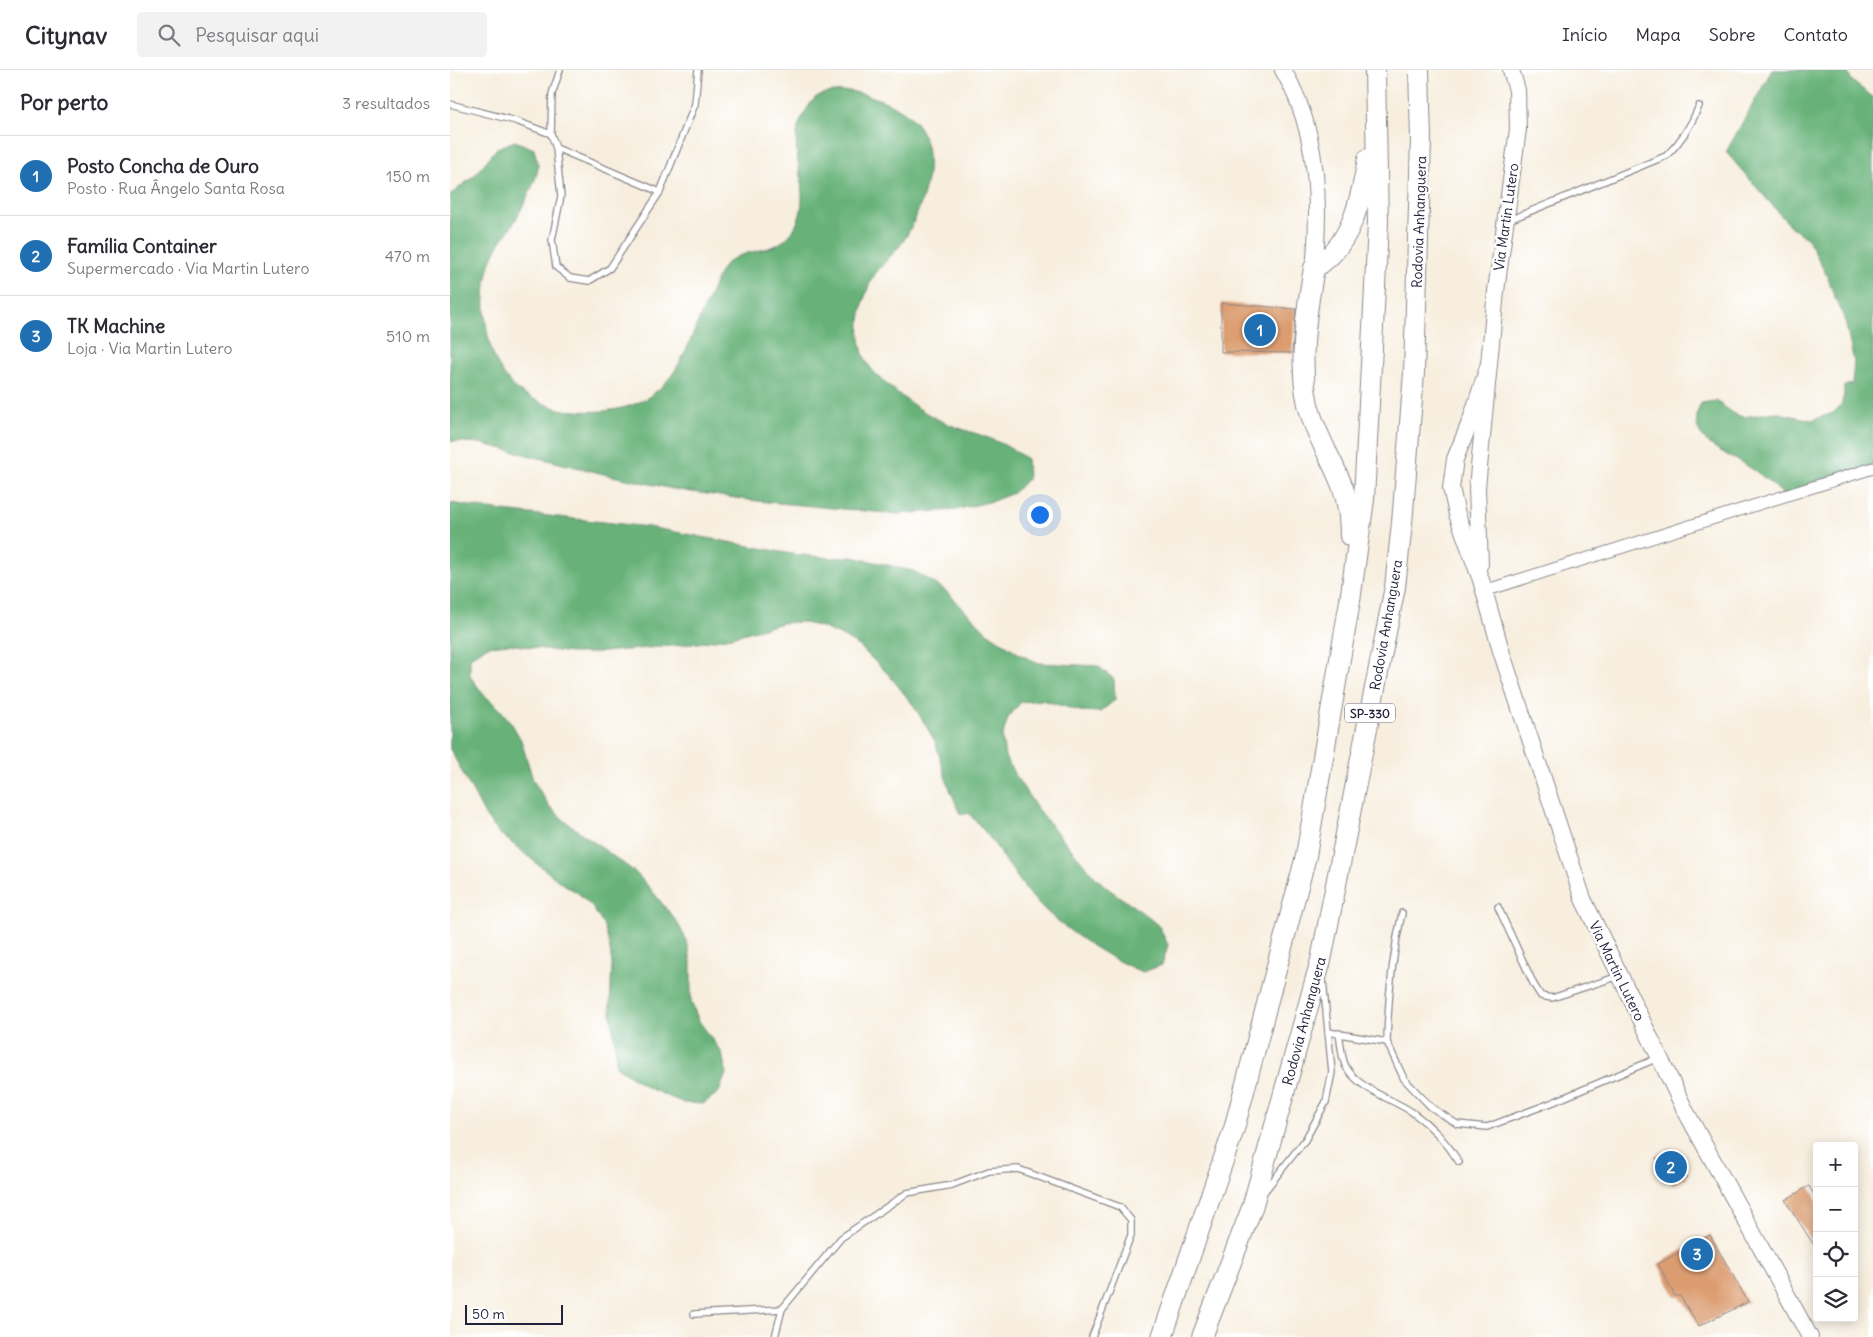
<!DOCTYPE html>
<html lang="pt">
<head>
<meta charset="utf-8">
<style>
	body { margin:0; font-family:Delius,sans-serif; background:#f2f2f3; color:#2b2b33 }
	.controls { position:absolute; right:15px; bottom:15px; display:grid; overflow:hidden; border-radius:5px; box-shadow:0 2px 12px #0003 }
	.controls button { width:45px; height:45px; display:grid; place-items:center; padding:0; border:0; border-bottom:1px solid #e1e1e2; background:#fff; color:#2b2b33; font:25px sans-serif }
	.scale { position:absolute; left:15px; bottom:12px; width:98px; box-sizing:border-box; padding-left:5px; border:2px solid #22223b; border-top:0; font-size:14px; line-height:18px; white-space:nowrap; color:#22223b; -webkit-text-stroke:4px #fff; paint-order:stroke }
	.you { position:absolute; left:589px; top:444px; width:18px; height:18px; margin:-12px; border:4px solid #fff; border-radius:50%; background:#1a73e8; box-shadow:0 0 0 8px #1a73e833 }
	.badge { display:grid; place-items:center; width:32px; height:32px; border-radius:50%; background:#1f6fb2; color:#fff; font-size:16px; font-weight:700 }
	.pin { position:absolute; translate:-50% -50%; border:2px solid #fff; box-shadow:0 1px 5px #0006 }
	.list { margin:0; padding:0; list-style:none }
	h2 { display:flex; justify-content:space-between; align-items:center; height:65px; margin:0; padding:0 20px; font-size:21px }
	h2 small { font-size:16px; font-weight:400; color:#7c7c81 }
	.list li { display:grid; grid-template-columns:32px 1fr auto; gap:15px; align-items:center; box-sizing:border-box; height:80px; padding:0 20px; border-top:1px solid #e1e1e2 }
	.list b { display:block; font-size:19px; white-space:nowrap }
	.list p { margin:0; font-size:16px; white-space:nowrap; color:#7c7c81 }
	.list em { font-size:16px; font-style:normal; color:#7c7c81 }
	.icon { flex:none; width:28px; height:28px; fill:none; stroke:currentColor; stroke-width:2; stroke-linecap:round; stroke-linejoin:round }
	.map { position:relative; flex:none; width:1423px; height:1267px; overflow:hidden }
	header { display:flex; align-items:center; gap:30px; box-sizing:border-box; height:70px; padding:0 25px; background:#fff; border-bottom:1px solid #e1e1e2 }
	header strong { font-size:24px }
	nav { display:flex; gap:28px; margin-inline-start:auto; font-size:18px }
	.search { width:350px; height:45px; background:#f2f2f3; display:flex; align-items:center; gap:12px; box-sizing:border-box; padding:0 18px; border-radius:5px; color:#7c7c81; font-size:19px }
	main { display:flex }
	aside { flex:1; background:#fff }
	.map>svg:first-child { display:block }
	.forest { fill:#68b279; stroke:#456a5a }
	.building { fill:#db9c6f }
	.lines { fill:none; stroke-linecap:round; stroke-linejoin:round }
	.lane-casing { stroke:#8c888c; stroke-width:8 }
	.street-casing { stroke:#8c888c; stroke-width:13 }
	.secondary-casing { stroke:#8c888c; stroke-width:18 }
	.highway-casing { stroke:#8c888c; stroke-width:22 }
	.lane { stroke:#fff; stroke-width:5.5 }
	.street { stroke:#fff; stroke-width:11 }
	.secondary { stroke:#fff; stroke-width:16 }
	.highway { stroke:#fff; stroke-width:20 }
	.labels { text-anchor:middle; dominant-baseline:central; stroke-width:5; stroke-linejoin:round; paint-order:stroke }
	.shield { fill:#fff; stroke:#646476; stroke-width:1 }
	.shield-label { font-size:12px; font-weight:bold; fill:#22223b }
	.street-label { font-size:14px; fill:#22223b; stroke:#fff }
</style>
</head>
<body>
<header>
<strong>Citynav</strong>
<div class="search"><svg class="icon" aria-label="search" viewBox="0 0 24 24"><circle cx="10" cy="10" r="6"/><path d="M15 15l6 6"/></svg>Pesquisar aqui</div>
<nav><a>Início</a><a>Mapa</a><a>Sobre</a><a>Contato</a></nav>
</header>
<main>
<aside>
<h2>Por perto<small>3 resultados</small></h2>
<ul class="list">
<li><span class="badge">1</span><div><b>Posto Concha de Ouro</b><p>Posto · Rua Ângelo Santa Rosa</p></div><em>150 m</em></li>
<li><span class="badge">2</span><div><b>Família Container</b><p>Supermercado · Via Martin Lutero</p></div><em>470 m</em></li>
<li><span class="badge">3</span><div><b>TK Machine</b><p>Loja · Via Martin Lutero</p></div><em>510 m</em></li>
</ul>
</aside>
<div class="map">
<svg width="1423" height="1267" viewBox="0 0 1423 1267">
	<rect width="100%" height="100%" fill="#fff"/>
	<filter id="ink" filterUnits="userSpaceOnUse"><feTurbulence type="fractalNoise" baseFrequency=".02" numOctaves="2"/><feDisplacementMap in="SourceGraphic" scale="10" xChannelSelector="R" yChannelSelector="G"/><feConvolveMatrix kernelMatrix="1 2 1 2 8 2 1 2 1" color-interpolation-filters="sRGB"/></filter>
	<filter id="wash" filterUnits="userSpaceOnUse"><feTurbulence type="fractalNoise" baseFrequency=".0096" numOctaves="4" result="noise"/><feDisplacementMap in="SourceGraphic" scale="20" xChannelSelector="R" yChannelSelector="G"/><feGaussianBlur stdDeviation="1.12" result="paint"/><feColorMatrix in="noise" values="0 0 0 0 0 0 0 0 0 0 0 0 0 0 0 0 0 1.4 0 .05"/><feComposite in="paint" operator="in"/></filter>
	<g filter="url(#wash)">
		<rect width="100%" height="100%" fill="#f7eede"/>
		<!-- forest -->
		<g class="forest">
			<path d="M1322,0h74l7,12 20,15v374l-89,25c-11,-12 -26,-24 -40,-32 -24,-14 -60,-25 -43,-61l15,-2 20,14 8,2 30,-5 38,8 21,-7 8,-8 3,-10v-9l8,-2 2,-22 -10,-46 -9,-18 -8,-22 -19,-37 -17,-12 -65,-75z"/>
			<path d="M400,21c24,5 59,16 71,39 17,32 2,75 -14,105 -9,17 -26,28 -35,44 -11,22 -17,54 -8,77 4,12 15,21 24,29 18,16 37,29 60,39 14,6 29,9 43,15 13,5 24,12 36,20l1,20 -15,14 -20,8 -38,9 -58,4 -140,-13 -79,-11 -66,-14 -133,-33 -29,-2v-246l24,-19 23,-28 18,-7 19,8c1,6 5,14 4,20 -3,15 -16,39 -23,52 -8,13 -18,24 -23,38 -11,30 -9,71 3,100 5,11 14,25 24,32 10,7 34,17 45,19 48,5 91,-1 116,-48 11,-20 18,-42 28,-63 5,-10 10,-28 19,-36 20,-17 51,-7 67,-34 23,-39 -13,-81 11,-117 3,-4 6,-11 10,-14 8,-7 25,-6 35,-7z"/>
			<path d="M0,433l53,8 146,16 143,27 40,4 21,-1 60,14 17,9 16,11 41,41 34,23 18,8 59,3 16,13 1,21 -15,12 -20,-1 -38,-11 -21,2 -13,16 -6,19 3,20 10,18 23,35 57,67 15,13 33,23 16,13 9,19 -6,20 -19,7c-36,-13 -91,-50 -115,-80 -21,-27 -36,-56 -60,-79l-8,1 -14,-35 -11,-38 -21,-35 -25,-31 -30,-29 -19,-11 -19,-8 -20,-5 -19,1 -51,14 -39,7 -99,9h-22l-62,-9 -21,2 -18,11v19l13,18 16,14 13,16 9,16 12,40 17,27 15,14 70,51 14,15 28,35 10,19 4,20v41l8,19 23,32 4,21 -7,18 -16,12 -19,-1 -36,-15 -32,-22 -1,-23 -5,-37 2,-42 -3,-21 -6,-19 -11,-17 -14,-14 -18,-11 -62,-50 -12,-15 -36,-68z"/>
		</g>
		<g id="blocks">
			<!-- building -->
			<g class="building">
				<path d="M771,233l75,6 -4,44 -71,-1z"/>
				<path d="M1219,1081l18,26 -14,8 -17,-27z"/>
				<path d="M1359,1116l8,14v50l-32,-50z"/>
				<path d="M1260,1165l38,67 -49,24 -19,-30h-5l-17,-32z"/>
			</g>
		</g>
	</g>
	<g filter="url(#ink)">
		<use href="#blocks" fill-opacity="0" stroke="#8c888c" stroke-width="1"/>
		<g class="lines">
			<defs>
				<g id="lane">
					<path d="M110,0l-8,24 -1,40 5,14 5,48 -9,44 4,27 14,11 19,3 21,-13 50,-76 35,-88 3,-34"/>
					<path d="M0,34l66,17 35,13"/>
					<path d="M106,78l104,44"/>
					<path d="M1059,150l157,-64c16,-15 25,-30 33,-50"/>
					<path d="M1048,837l36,78 7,11 11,2 67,-22"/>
					<path d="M878,962l59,10c1,-44 5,-86 15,-129"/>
					<path d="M889,963c2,10 2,25 7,34 15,24 43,30 66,45 20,14 34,29 47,50"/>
					<path d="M937,972l17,37 27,28 26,17 30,3 64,-24 107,-45"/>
					<path d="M814,1122l41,-52 21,-38 6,-30 -9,-92"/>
					<path d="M244,1244l88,-5"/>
					<path d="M325,1267l7,-28 59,-71 66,-45 45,-8 37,-14 29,-2 102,38 11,13v15l-39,102"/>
				</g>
				<path id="street" d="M1034,521l389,-123"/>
				<g id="secondary">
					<path d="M833,0c35,59 38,132 31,198"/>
					<path d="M1039,294l-18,56 -16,39 -4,29 6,26 24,66 21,74 81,245 102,211 125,227"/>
					<path d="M1030,494l-3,-76 19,-197 22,-162 -1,-39 -6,-20"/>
				</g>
				<g id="highway">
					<path d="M900,466c0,-16 -2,-33 -7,-48 -9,-24 -23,-46 -31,-70 -16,-44 -6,-105 2,-150 38,-22 47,-69 54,-109"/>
					<path d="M712,1267l72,-208 72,-273 44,-255 14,-102 10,-191 4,-85 -3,-153"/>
					<path d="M752,1267l50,-129 69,-248 74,-373 7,-64 12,-150 7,-234 -2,-69"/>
				</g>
			</defs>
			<!-- lane casing -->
			<use href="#lane" class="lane-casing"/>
			<!-- street casing -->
			<use href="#street" class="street-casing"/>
			<!-- secondary casing -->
			<use href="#secondary" class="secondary-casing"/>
			<!-- highway casing -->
			<use href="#highway" class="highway-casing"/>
			<!-- lane -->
			<use href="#lane" class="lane"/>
			<!-- street -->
			<use href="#street" class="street"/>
			<!-- secondary -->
			<use href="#secondary" class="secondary"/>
			<!-- highway -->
			<use href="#highway" class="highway"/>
		</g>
	</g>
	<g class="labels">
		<!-- shield labels -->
		<rect class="shield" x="895" y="633.5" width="50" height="19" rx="4"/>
		<g class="shield-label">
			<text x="920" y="643">SP-330</text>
		</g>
		<!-- street labels -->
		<g class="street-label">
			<text transform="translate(1056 147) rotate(-82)">Via Martin Lutero</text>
			<text transform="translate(969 152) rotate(-88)">Rodovia Anhanguera</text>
			<text transform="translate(936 555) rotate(-80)">Rodovia Anhanguera</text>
			<text transform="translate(1167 901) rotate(64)">Via Martin Lutero</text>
			<text transform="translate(854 951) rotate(-75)">Rodovia Anhanguera</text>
		</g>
	</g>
</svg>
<div class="controls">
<button>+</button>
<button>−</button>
<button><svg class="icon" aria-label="locate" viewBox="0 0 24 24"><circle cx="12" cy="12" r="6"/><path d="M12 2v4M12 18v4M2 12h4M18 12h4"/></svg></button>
<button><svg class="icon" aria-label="layers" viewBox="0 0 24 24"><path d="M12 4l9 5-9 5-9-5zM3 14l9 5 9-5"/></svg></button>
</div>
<div class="scale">50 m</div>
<div class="you"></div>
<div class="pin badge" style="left:810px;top:260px">1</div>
<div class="pin badge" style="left:1221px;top:1097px">2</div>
<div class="pin badge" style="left:1247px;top:1184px">3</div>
</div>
</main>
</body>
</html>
